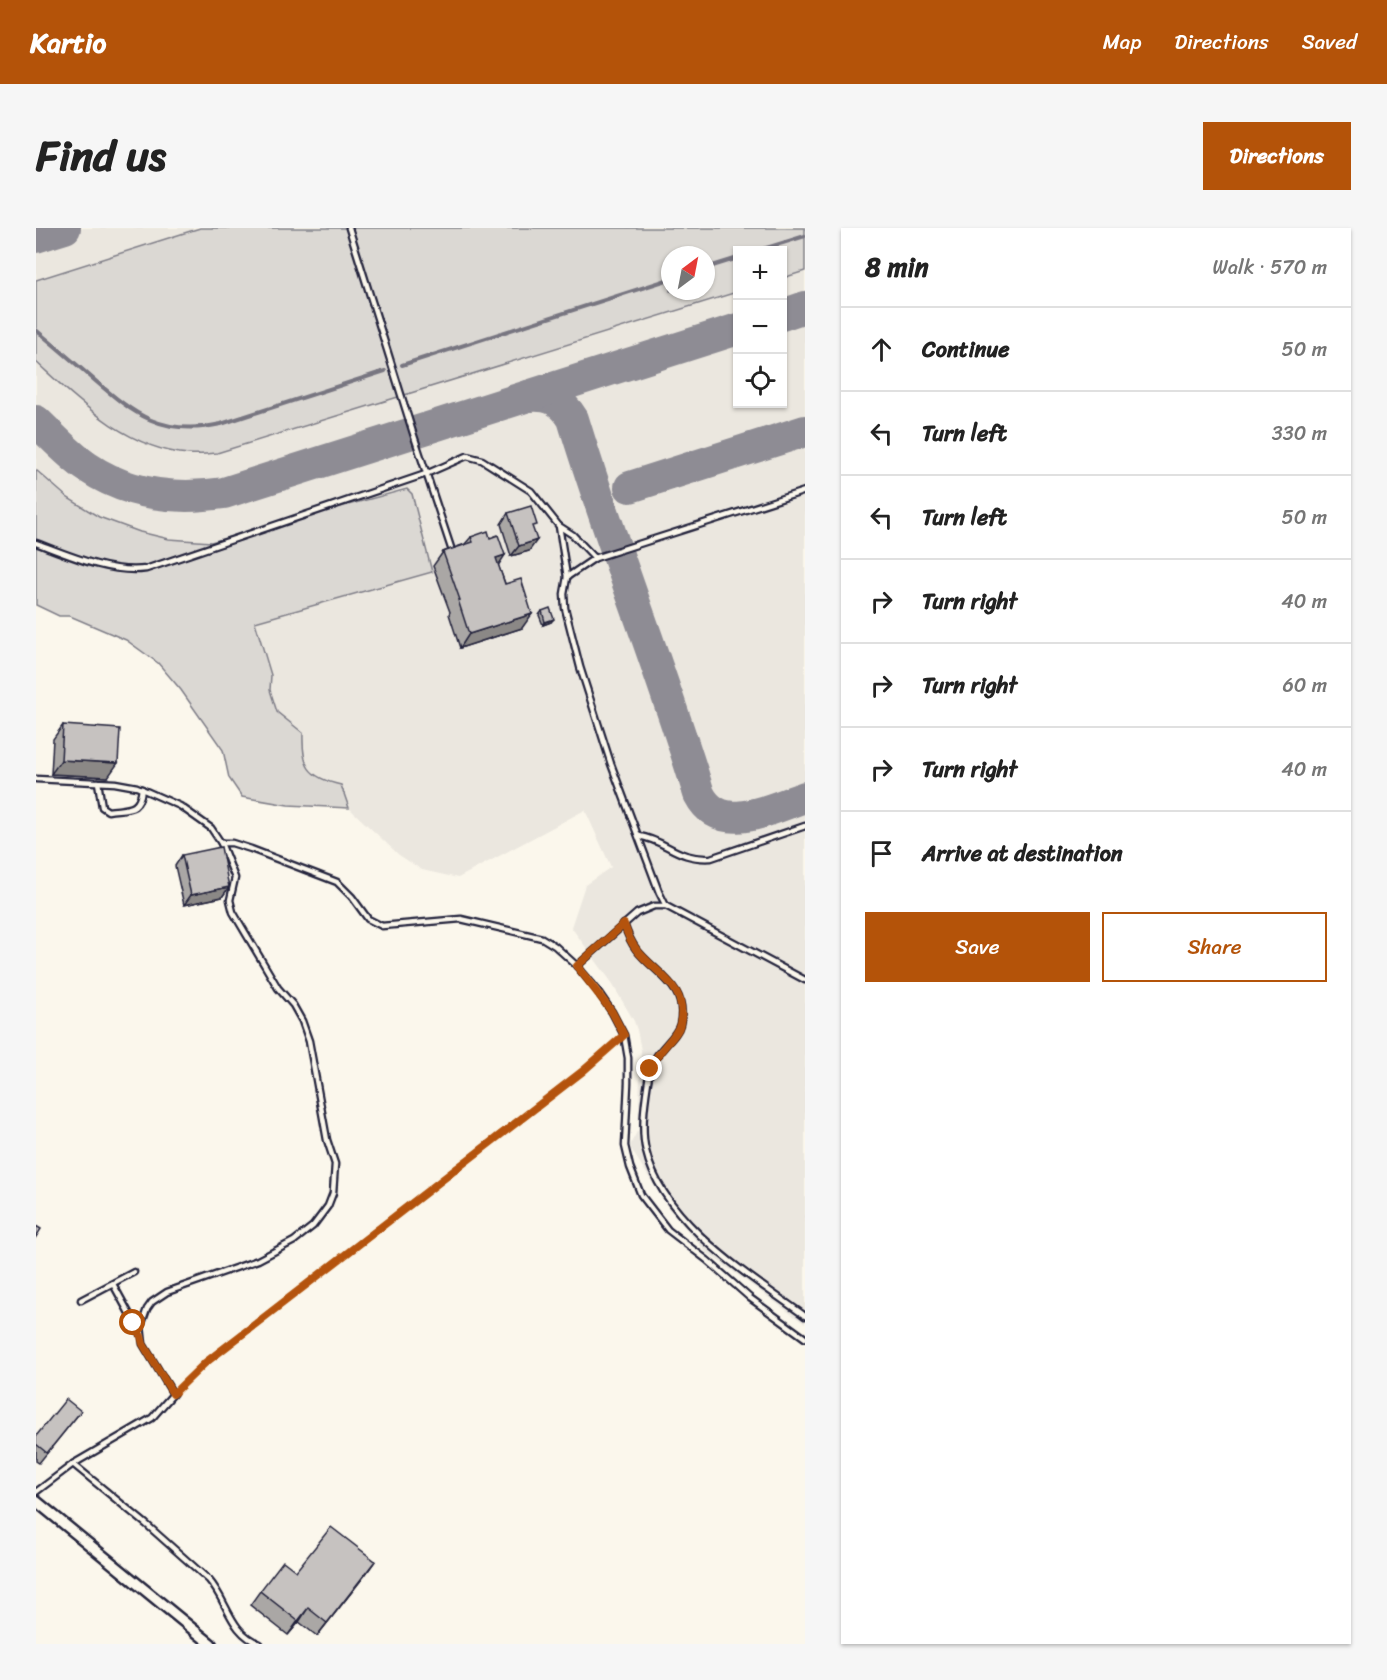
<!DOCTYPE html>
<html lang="en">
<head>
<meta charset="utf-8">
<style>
	body { margin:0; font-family:Sriracha,sans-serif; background:#f6f6f6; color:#222 }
	.controls { position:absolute; right:18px; top:18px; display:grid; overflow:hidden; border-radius:0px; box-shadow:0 2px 4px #0004 }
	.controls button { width:54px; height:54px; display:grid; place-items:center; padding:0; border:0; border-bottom:2px solid #e0e0e0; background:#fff; color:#222; font:30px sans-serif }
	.compass { position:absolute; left:625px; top:18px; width:54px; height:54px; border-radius:50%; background:#fff; box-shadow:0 2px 4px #0004; rotate:32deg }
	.stop { position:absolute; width:18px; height:18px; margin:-14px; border:4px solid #b45309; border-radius:50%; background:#fff }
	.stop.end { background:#b45309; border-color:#fff; box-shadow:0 2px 6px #0008 }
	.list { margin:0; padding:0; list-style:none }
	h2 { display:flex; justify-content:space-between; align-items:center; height:78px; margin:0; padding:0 24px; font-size:26px }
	h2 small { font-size:20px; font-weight:400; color:#767676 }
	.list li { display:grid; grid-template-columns:39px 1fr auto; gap:18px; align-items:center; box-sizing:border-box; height:84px; padding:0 24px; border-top:2px solid #e0e0e0 }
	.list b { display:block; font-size:22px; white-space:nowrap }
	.list em { font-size:20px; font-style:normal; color:#767676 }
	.actions { display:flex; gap:12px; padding:18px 24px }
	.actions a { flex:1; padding:14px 0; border:2px solid #b45309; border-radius:0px; text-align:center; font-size:21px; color:#b45309 }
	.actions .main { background:#b45309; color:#fff }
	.icon { flex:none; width:33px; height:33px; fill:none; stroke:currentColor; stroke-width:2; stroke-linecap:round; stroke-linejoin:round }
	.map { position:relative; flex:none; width:769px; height:1416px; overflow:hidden; border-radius:0px }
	header { display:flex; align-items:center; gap:36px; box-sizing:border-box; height:84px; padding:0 30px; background:#b45309; color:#fff }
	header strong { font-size:28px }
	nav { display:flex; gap:33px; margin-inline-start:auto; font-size:21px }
	.intro { display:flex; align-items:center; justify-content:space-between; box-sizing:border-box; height:144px; padding:0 36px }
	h1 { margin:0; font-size:42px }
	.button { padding:15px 27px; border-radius:0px; background:#b45309; color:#fff; font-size:21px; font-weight:700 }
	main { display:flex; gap:36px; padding:0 36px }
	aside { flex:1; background:#fff; border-radius:0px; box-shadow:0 2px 4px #0004 }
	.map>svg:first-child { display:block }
	.built { fill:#ebe7df; fill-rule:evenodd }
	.green { fill:#dbd8d3; stroke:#7e7d87; stroke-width:1.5; fill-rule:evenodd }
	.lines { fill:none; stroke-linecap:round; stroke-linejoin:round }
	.stream { stroke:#787681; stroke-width:4 }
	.taxiway { stroke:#8e8c94; stroke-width:32 }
	.service-casing { stroke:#22223b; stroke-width:9 }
	.minor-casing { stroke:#22223b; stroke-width:14 }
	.path { stroke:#22223b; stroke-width:2; stroke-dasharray:4.5 4.5; stroke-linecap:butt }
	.service { stroke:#fbf7ec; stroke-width:4.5 }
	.minor { stroke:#fbf7ec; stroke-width:9 }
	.wall { fill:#aaa7a5; stroke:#22223b; stroke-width:1.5 }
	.shaded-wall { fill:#8b8886; stroke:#22223b; stroke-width:1.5 }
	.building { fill:#c6c2c0; stroke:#22223b; stroke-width:1.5 }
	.route { stroke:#b45309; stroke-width:8 }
</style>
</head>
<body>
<header>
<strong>Kartio</strong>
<nav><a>Map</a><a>Directions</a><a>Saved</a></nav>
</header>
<div class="intro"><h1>Find us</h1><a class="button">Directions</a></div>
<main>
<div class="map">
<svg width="769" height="1416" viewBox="0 0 769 1416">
	<rect width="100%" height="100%" fill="#fbf7ec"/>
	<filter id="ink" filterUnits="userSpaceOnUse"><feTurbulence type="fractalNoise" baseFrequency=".0167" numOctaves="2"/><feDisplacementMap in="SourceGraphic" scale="12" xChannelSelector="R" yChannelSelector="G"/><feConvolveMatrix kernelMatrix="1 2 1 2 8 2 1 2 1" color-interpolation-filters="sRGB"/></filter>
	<g filter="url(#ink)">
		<!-- built -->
		<path class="built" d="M0,0h769v1096l-99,-72 -37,-43 -38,-60 -1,-4 8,-15 3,-80 -4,-20 -3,-9 -24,-41 -39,-53 14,-42 26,-18 -26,-57 -127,68 -36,-8 -23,-15 -50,-47 -61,-3 -46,-8 -13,-19 -6,-28 -42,-60 -23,-27 -32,-23 -56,-24h-11l-23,-11zM702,22h44v154h-44zM634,27h36v36h-36z"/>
		<!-- green -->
		<g class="green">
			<path d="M164,0h605v43l-22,7 -1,-28h-44l-1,42 -520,161c-9,1 -19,2 -28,1 -62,-5 -109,-52 -153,-92v-82zM634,27h36v36h-36z"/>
			<path d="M0,242l32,28 31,19 41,15 29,7 42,3 196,-53 5,5 20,78 -177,50 16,53 -1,15 7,22 26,21c-1,33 4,44 38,52l8,23 -61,-3 -46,-8 -13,-19 -6,-28 -42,-60 -23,-27 -32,-23 -56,-24h-11l-23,-11z"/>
		</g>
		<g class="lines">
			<!-- stream -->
			<g class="stream">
				<path d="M724,22l45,-14"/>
				<path d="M670,40l32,-10"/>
				<path d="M0,102c19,16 38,32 56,48 43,37 70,59 129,46l164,-53"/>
				<path d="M366,137l268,-86"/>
			</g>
			<!-- taxiway -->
			<g class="taxiway">
				<path d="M0,9l29,-9"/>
				<path d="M746,87l23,-8"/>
				<path d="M493,168c21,-2 33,5 44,23 38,126 88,249 126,375 22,43 72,14 106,3"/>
				<path d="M0,193c17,16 33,34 51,46 41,28 90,33 137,26l514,-164"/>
				<path d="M594,259l175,-56"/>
			</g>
			<defs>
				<g id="service">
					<path d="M313,0l64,205 40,121"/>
					<path d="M523,298l14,9 22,23"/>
					<path d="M0,315c32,12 75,31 110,26l280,-95 41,-18 15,4 49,31 28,35 8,51 -3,17 1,14 15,59 31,97 48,128 7,14"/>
					<path d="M531,349l28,-19 210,-67"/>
					<path d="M0,551l79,4 22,4 43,19 31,22 10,15 14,35 -5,22 3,12 45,76 15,17 9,16 7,20 18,99 8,24 -2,29 -5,13 -15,20 -19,15 -36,19 -91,32 -15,10 -5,7 -6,17 2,18 30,50 -21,24 -79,46 -37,28"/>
					<path d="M62,554l4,25 6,4c21,-3 31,1 34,-22"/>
					<path d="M603,608c29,5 37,24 72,22l94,-32"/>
					<path d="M185,615h11l19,6 86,33 15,15 16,22 14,7 79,-7 81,19 13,8 22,20 20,24 15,22 12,23 4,23v25l-3,63 5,21 11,28 27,35 39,30 43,38 55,40"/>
					<path d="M588,696c3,9 6,17 12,25 19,25 53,37 44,75 -3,14 -24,26 -30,45 -4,24 -10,59 -4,82 16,71 104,125 159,165"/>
					<path d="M541,738l60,-53 17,-7h12l139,74"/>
					<path d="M77,1056l27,49"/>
					<path d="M45,1072l53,-28"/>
					<path d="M37,1236l73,60 63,56c19,22 21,53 51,64"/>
				</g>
				<path id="minor" d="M0,1273l175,143"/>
			</defs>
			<!-- service casing -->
			<use href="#service" class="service-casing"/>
			<!-- minor casing -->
			<use href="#minor" class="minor-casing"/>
			<!-- path -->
			<path class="path" d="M144,1160l25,-25 378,-292 33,-30"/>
			<!-- service -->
			<use href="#service" class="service"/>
			<!-- minor -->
			<use href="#minor" class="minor"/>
		</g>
		<!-- wall -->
		<g class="wall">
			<path d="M472,285l25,17 -4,21 -18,5 -10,-32z"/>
			<path d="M435,309l27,28 24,63 -62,20 -11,-34 1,-2 -17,-46 10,-14 22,-8z"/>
			<path d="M506,383l9,11 -8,3 -4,-10z"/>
			<path d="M27,497l45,52 -57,-3 2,-35z"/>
			<path d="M146,627l47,32 -7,10 -38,8 -9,-39z"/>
			<path d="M45,1183l-42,52 -3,-2v-25z"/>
			<path d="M339,1333l-10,14 -48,61 -18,-14 -11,13 -38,-30 10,-14 36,-20z"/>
		</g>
		<!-- shaded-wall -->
		<g class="shaded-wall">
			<path d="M501,312l-8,11 -18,5 8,-10z"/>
			<path d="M469,327l-9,14v-11z"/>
			<path d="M496,386l-10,14 -62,20 9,-14z"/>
			<path d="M518,391l-3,3 -8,3 2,-3z"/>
			<path d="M25,532l57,3 -10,14 -57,-3z"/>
			<path d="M193,659l-7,10 -38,8 7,-10z"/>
			<path d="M339,1333l-10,14 -48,61 10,-13z"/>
			<path d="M272,1380l-9,14 -11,13 10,-14z"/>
		</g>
		<!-- building -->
		<g class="building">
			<path d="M495,278l6,19 -5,1 5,14 -18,6 -11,-33z"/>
			<path d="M452,303l2,7 8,-3 7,20 -9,3 9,26 16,-5 11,35 -63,20 -11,-34h2l-17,-48 30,-10 -2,-5z"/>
			<path d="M514,380l4,11 -9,3 -3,-11z"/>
			<path d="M27,497l57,4 -2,34 -57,-3z"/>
			<path d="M185,619l8,40 -38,8 -9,-40z"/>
			<path d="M0,998l5,3 -5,8z"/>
			<path d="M30,1171l15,12 -34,42 -11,-9v-8z"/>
			<path d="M295,1299l44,34 -48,62 -19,-15 -10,13 -38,-30 23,-30 13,10z"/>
		</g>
	</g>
	<g class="lines" filter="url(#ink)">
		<!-- route -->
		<path class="route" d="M97,1095l8,13 2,8 30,50 32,-31 378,-292 41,-36 -12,-23 -35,-46 47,-42c3,9 6,17 12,25 19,25 53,36 44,75 -3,14 -24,27 -30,45"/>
	</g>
</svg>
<div class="controls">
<button>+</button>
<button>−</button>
<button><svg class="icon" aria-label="locate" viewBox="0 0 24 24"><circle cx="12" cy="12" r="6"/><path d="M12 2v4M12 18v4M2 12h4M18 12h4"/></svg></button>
</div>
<svg class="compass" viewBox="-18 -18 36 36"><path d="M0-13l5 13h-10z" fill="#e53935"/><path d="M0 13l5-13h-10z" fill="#767676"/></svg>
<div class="stop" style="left:97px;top:1095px"></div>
<div class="stop end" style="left:614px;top:841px"></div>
</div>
<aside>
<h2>8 min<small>Walk · 570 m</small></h2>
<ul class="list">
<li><svg class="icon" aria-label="ahead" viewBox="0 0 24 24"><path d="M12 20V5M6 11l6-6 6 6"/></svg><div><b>Continue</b></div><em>50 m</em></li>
<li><svg class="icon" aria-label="left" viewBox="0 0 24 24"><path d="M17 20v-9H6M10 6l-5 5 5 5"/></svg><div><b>Turn left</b></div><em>330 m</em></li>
<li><svg class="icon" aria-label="left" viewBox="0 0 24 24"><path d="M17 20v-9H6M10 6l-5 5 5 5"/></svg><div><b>Turn left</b></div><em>50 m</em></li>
<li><svg class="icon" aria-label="right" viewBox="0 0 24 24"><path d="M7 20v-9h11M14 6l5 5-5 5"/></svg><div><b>Turn right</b></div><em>40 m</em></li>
<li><svg class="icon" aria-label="right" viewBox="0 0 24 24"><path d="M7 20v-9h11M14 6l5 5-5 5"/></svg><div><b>Turn right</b></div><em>60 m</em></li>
<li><svg class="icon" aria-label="right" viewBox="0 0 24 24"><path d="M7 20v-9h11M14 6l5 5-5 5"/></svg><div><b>Turn right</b></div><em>40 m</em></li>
<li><svg class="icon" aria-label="arrive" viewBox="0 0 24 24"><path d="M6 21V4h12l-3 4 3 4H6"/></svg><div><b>Arrive at destination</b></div></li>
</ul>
<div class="actions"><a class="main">Save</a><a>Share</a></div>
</aside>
</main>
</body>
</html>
